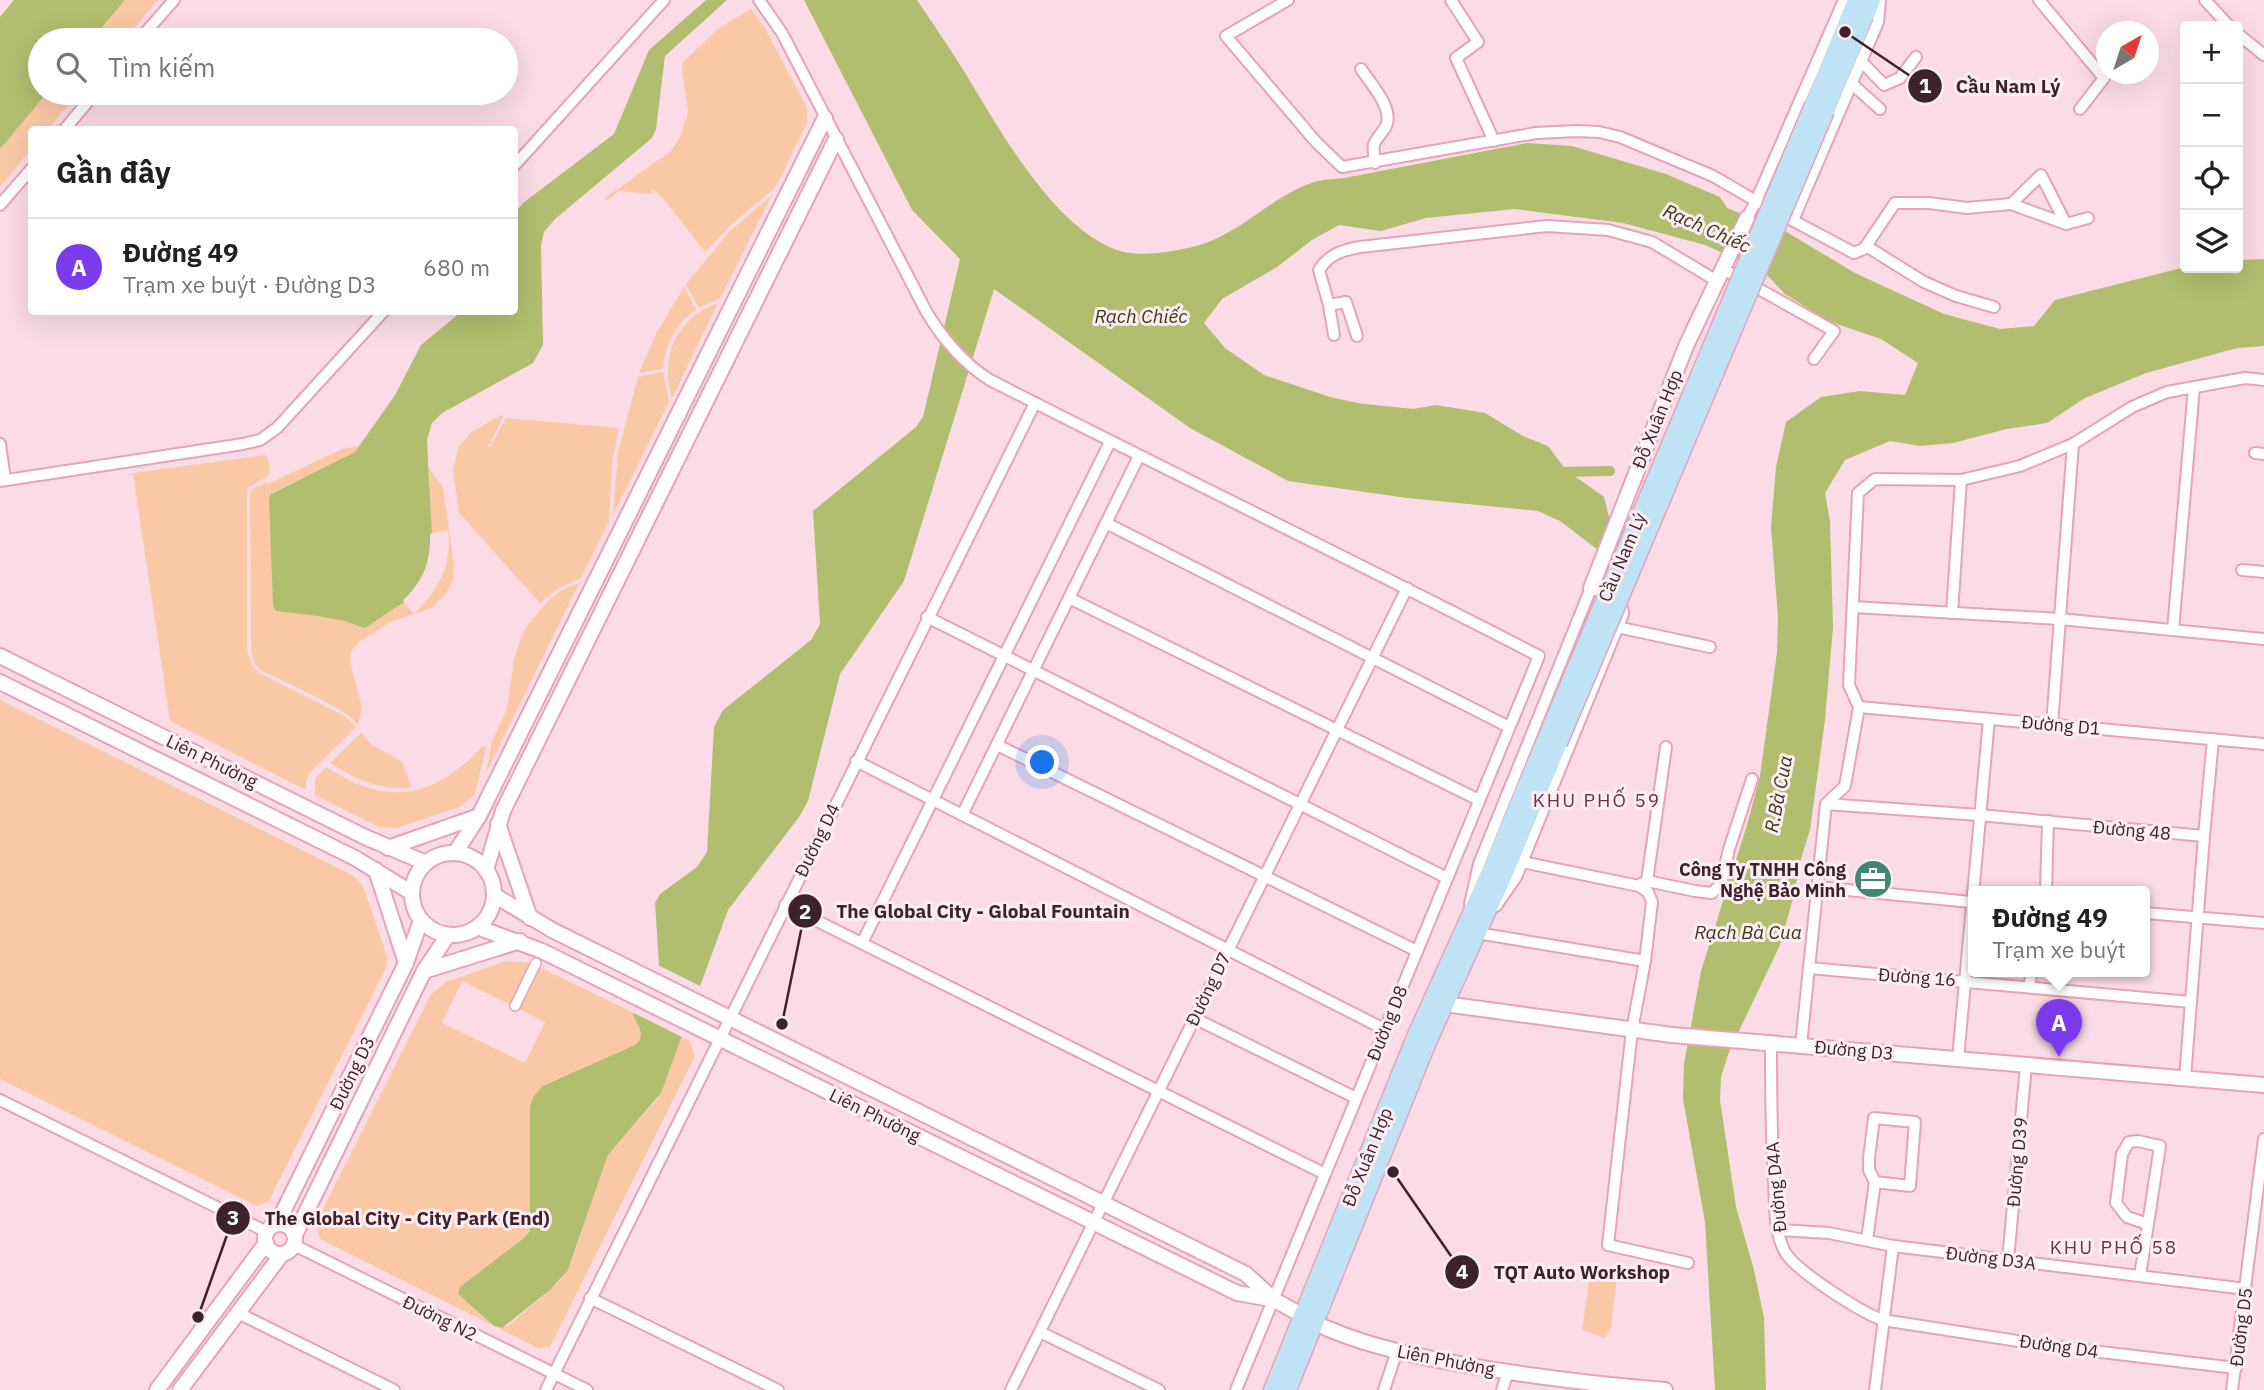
<!DOCTYPE html>
<html lang="vi">
<head>
<meta charset="utf-8">
<style>
	body { margin:0; font-family:"IBM Plex Sans",sans-serif; background:#f2f2f2; color:#222 }
	.controls { position:absolute; right:21px; top:21px; display:grid; overflow:hidden; border-radius:7px; box-shadow:0 7px 28px #0002 }
	.controls button { width:63px; height:63px; display:grid; place-items:center; padding:0; border:0; border-bottom:2px solid #e0e0e0; background:#fff; color:#222; font:35px sans-serif }
	.compass { position:absolute; left:2096px; top:21px; width:63px; height:63px; border-radius:50%; background:#fff; box-shadow:0 7px 28px #0002; rotate:39deg }
	.you { position:absolute; left:1043px; top:763px; width:24px; height:24px; margin:-18px; border:5px solid #fff; border-radius:50%; background:#1a73e8; box-shadow:0 0 0 10px #1a73e833 }
	.badge { display:grid; place-items:center; width:46px; height:46px; border-radius:50%; background:#7c3aed; color:#fff; font-size:23px; font-weight:700 }
	.pin { position:absolute; translate:-50% -58px; filter:drop-shadow(0 2px 4px #0008) }
	.pin::after { content:''; position:absolute; top:37px; width:24px; height:21px; background:inherit; clip-path:polygon(0 0,100% 0,50% 100%) }
	.popup { position:absolute; left:1968px; top:886px; width:182px; height:91px; box-sizing:border-box; display:grid; place-content:center; border-radius:7px; background:#fff; filter:drop-shadow(0 2px 5px #0005); font-size:23px; white-space:nowrap; color:#767676 }
	.popup b { font-size:26px; color:#222 }
	.popup::after { content:''; position:absolute; left:50%; top:100%; margin-left:-14px; border:14px solid transparent; border-top-color:#fff }
	.list { margin:0; padding:0; list-style:none }
	h2 { display:flex; justify-content:space-between; align-items:center; height:91px; margin:0; padding:0 28px; font-size:30px }
	h2 small { font-size:23px; font-weight:400; color:#767676 }
	.list li { display:grid; grid-template-columns:46px 1fr auto; gap:21px; align-items:center; box-sizing:border-box; height:98px; padding:0 28px; border-top:2px solid #e0e0e0 }
	.list b { display:block; font-size:26px; white-space:nowrap }
	.list p { margin:0; font-size:23px; white-space:nowrap; color:#767676 }
	.list em { font-size:23px; font-style:normal; color:#767676 }
	.icon { flex:none; width:38px; height:38px; fill:none; stroke:currentColor; stroke-width:2; stroke-linecap:round; stroke-linejoin:round }
	.map { position:relative; flex:none; width:2264px; height:1390px; overflow:hidden }
	.search { position:absolute; background:#fff; box-shadow:0 7px 28px #0002; left:28px; top:28px; width:490px; height:77px; display:flex; align-items:center; gap:18px; box-sizing:border-box; padding:0 24px; border-radius:38px; color:#767676; font-size:26px }
	.panel { position:absolute; background:#fff; box-shadow:0 7px 28px #0002; left:28px; top:126px; width:490px; height:189px; border-radius:7px }
	.map>svg:first-child { display:block }
	.green { fill:#fbc8a5 }
	.water { fill:#b1be6f }
	.pier { fill:#fbdce6 }
	.lines { fill:none; stroke-linecap:round; stroke-linejoin:round }
	.canal { stroke:#b1be6f; stroke-width:10 }
	.pedestrian-casing { stroke:#e8a2bb; stroke-width:12 }
	.minor-casing { stroke:#e8a2bb; stroke-width:14 }
	.tertiary-casing { stroke:#e8a2bb; stroke-width:18 }
	.secondary-casing { stroke:#e8a2bb; stroke-width:19 }
	.pedestrian { stroke:#fff; stroke-width:9 }
	.minor { stroke:#fff; stroke-width:10 }
	.tertiary { stroke:#fff; stroke-width:14 }
	.secondary { stroke:#bfe2f4; stroke-width:16 }
	.secondary-bridge-casing { stroke:#e8a2bb; stroke-width:19; stroke-linecap:butt }
	.secondary-bridge { stroke:#bfe2f4; stroke-width:16 }
	.labels { text-anchor:middle; dominant-baseline:central; stroke-width:6; stroke-linejoin:round; paint-order:stroke }
	.street-label { font-size:18px; fill:#3d222c; stroke:#feeef3 }
	.poi-label { font-size:18px; font-weight:bold; fill:#3d222c; stroke:#feeef3; text-anchor:end }
	.water-label { font-size:19px; font-style:italic; fill:#343a18; stroke:#feeef3 }
	.neighbourhood-label { font-size:19px; letter-spacing:2px; fill:#6c3048; stroke:#feeef3 }
	.leader { fill:none; stroke:#3d222c; stroke-width:2.5 }
	.callout-dot { fill:#3d222c; stroke:#feeef3; stroke-width:2.5 }
	.mark-label { font-size:21px; text-anchor:middle; font-weight:bold; fill:#fff }
	.callout-label { font-size:19px; text-anchor:middle; font-weight:bold; fill:#3d222c; stroke:#feeef3; stroke-width:6; stroke-linejoin:round; paint-order:stroke }
</style>
</head>
<body>
<div class="map">
<svg width="2264" height="1390" viewBox="0 0 2264 1390">
	<rect width="100%" height="100%" fill="#fbdce6"/>
	<!-- green -->
	<g class="green">
		<path d="M125,0h33l-34,40h-33z"/>
		<path d="M751,9l14,19 42,80v15l-32,65 -40,33 -30,31 -42,-54 -10,-9 -2,1v4l-32,-3 -11,9 -4,-1 67,-48 10,-16 7,-24 -6,-40 1,-9 35,-33z"/>
		<path d="M47,93h32l-31,36 -16,1 -1,19 -31,38v-38z"/>
		<path d="M772,195l-52,103 -21,10 -13,-24 43,-52z"/>
		<path d="M684,287l12,23c-21,13 -31,35 -33,59l-24,4 18,-41z"/>
		<path d="M718,303l-46,95c-13,-42 5,-80 46,-95z"/>
		<path d="M663,372l6,30 -56,113 5,-63 20,-75z"/>
		<path d="M502,415l1,2 -13,27 -4,1 4,2 16,-29 113,10 -7,36 -3,57 -28,57 -24,11 -17,14 -81,-90 -6,-42 5,-23 12,-15z"/>
		<path d="M360,446l-8,9 -79,37 -3,4 3,110 71,15 21,7 39,-26 10,12c24,-22 39,-51 34,-84l-16,3 -3,-65 14,20 11,76 -1,17 -7,13 -15,14 -41,14 -31,20 -8,9 -1,10 12,47 -4,16 -11,-10 -28,-16 -58,-28 -6,-6 -4,-13 -1,-158 3,-4 14,-7 1,2 74,-35z"/>
		<path d="M266,455l4,11 -2,10 -19,11 -2,4v159l5,16 7,7 87,44 10,10 -45,44 -5,10v9l-136,-69 -37,-248z"/>
		<path d="M579,583l-93,190 6,-32 15,-32 7,-50 10,-29 25,-30 13,-10z"/>
		<path d="M0,700l354,176 9,10 24,70 -1,12 -118,234 -11,4 -257,-127z"/>
		<path d="M361,733l10,11 31,18 10,26c-29,3 -58,-9 -82,-25z"/>
		<path d="M483,746l3,2 -11,46 -15,13 -64,21 -17,-1 -64,-32v-16l11,-12c62,40 107,32 157,-21z"/>
		<path d="M506,961l25,2 -20,42 -49,-24 -20,42 83,40 20,-41 -28,-14 20,-42 97,47 8,23 -6,9 -103,52 -3,10v124l-6,7 -66,55 36,33 5,2 10,-3 50,-43 12,-18 37,-109 51,-58 22,-60 9,4 5,15 -145,291 -12,1 -218,-109 -4,-16 115,-229 15,-12z"/>
		<path d="M1590,1273l27,4 -6,51 -6,10 -23,-8z"/>
	</g>
	<!-- water -->
	<g class="water">
		<path d="M14,0h111l-34,40h-51v53h7l-47,56v-132z"/>
		<path d="M706,0h21l-62,56 -9,73 -4,9 -97,81 -11,13 -3,13 2,100 -10,18 -91,50 -10,10 -5,17 5,93 -2,1c1,27 -7,48 -27,66l1,2 -39,26 -21,-7 -26,-5 -42,-5 -3,-5 -4,-107 2,-5 84,-42 40,-57 26,-50 40,-33h53l1,-99 8,-10 91,-69 35,-84z"/>
		<path d="M804,0h113c16,24 32,47 47,71 34,56 86,151 148,177 24,11 60,4 84,-2 46,-12 78,-53 122,-65 8,-2 18,-2 26,-3l183,-35 45,3 94,28 54,23 7,11 58,23 70,42 89,41 56,15 34,-3 21,-26 130,-33 53,1v-8l26,-1v87l-27,2 -91,25 -61,25 -38,25 -40,6 -54,14 -33,3 -30,-5 -45,19 -20,33 5,29 3,105 -8,93 -15,110 -10,32 -6,33 -14,50 -51,107 -8,25 -1,23 16,107 18,63 10,48 2,72h-51l-10,-168 -22,-123 1,-35 17,-93 46,-146 13,-49 17,-124 1,-35 -7,-90 5,-60 10,-45 35,-25 39,-6 45,4 13,-32 -37,-24 -53,-18 -43,-27 -22,-23 -58,-26 -82,-22 -108,-14 -89,9 -45,13 -42,-6 -27,15 -35,27 -55,32 -18,24 21,25 39,27 66,22 27,6 56,6 23,-4 49,8 38,23 25,10 18,24 38,27 6,24 -12,29 -38,-29 -22,-10 -131,-13 -119,-17 -98,-53 -196,-139 -90,292 -64,93 -32,127 -9,16 -71,93 -67,183 -53,62 -40,115 -17,19 -49,39 -8,-2 -36,-32 2,-7 64,-49 6,-7v-124l3,-10 10,-11 92,-41c12,-9 3,-19 -2,-30l26,-51 -4,-61 5,-9 37,-27 10,-15 7,-125 9,-17 88,-70 9,-16 -7,-113 103,-84 7,-10 37,-158 -48,-49z"/>
	</g>
	<!-- pier -->
	<path class="pier" d="M656,964l46,23 -18,51 -52,-26z"/>
	<g class="lines">
		<!-- canal -->
		<path class="canal" d="M1557,472l53,-1"/>
		<defs>
			<path id="pedestrian" d="M515,1006l21,-43"/>
			<g id="minor">
				<path d="M759,0l23,33 144,278c15,26 38,53 64,69 182,93 367,182 549,276l-303,734"/>
				<path d="M1288,0l-62,36 90,106 26,25 194,-34 41,-2 22,1 21,5 93,39 43,25 98,52 10,-4 31,-46h34l38,5 44,-4 30,-29 25,49"/>
				<path d="M1451,0l27,42 -22,16 38,83"/>
				<path d="M2039,0l65,78 -24,31"/>
				<path d="M2205,0l24,26"/>
				<path d="M2238,34l26,21"/>
				<path d="M139,40l35,-40"/>
				<path d="M1861,61l23,24 16,-7 16,-21"/>
				<path d="M1361,69c9,14 35,41 24,59 -12,17 -13,12 -10,35"/>
				<path d="M1852,84l28,25"/>
				<path d="M64,130l31,-37"/>
				<path d="M514,166l150,-166"/>
				<path d="M2011,204l55,20 22,-6"/>
				<path d="M0,205l32,-37"/>
				<path d="M1747,218l9,-17 88,-201"/>
				<path d="M1793,220l85,-198 2,-22"/>
				<path d="M1866,246l58,36 32,14 38,11"/>
				<path d="M1723,269l111,62 -20,28"/>
				<path d="M1329,305l17,-3 11,34"/>
				<path d="M1334,335l-5,-30 -10,-35c10,-16 24,-20 41,-23l187,-21 61,4 44,12 65,39"/>
				<path d="M0,444l5,36"/>
				<path d="M2255,453l9,1"/>
				<path d="M0,481l243,-37 17,-4 17,-12 106,-116"/>
				<path d="M1106,523l403,204"/>
				<path d="M2242,570l22,2"/>
				<path d="M1069,598l410,202"/>
				<path d="M1853,607l207,12 204,20"/>
				<path d="M1952,613l9,-133"/>
				<path d="M927,617l520,261"/>
				<path d="M1617,627l93,20"/>
				<path d="M2173,630l21,-243"/>
				<path d="M1859,707l405,37"/>
				<path d="M2052,725l21,-281"/>
				<path d="M997,745l420,206"/>
				<path d="M856,761l528,268"/>
				<path d="M1826,804l153,11 225,21 -19,242"/>
				<path d="M962,815l177,-359"/>
				<path d="M2204,836l9,-97"/>
				<path d="M1522,862l117,24 9,6 4,10 -7,59 -13,69 -24,215 80,18"/>
				<path d="M1647,881l48,10 17,2 9,-9 8,-35 23,-70"/>
				<path d="M1641,884l6,-3 19,-134"/>
				<path d="M1817,887l154,15"/>
				<path d="M2046,891l2,-70"/>
				<path d="M1470,904l9,-40 112,-276c13,6 32,9 32,26l-107,263 -20,29"/>
				<path d="M785,905l540,269"/>
				<path d="M2145,913l119,10"/>
				<path d="M1481,928l-4,5 168,28"/>
				<path d="M862,943l248,-501"/>
				<path d="M1809,968l382,34"/>
				<path d="M2029,987l3,-16"/>
				<path d="M1194,1018l162,80"/>
				<path d="M1771,1042c0,47 0,93 3,139 1,22 0,49 10,69 8,19 78,63 99,70l167,26 186,22"/>
				<path d="M1801,1045l25,-241 19,-18 14,-79 -10,-22 9,-192 17,-14 86,1 59,-14 53,-22 59,-37 35,-15 78,-14 19,2"/>
				<path d="M1958,1059l31,-340"/>
				<path d="M0,1100l267,132"/>
				<path d="M1779,1230l50,3 64,13 353,43"/>
				<path d="M1867,1240l8,-58 -6,-12v-12l5,-40 41,4 -5,64 -35,-4"/>
				<path d="M294,1245l293,145"/>
				<path d="M2008,1260l18,-195"/>
				<path d="M2140,1276l20,-130 -22,-5 -9,1 -7,12 -6,49 11,14 21,7"/>
				<path d="M590,1298l188,92"/>
				<path d="M238,1313l156,77"/>
				<path d="M1040,1332l119,58"/>
				<path d="M546,1390l489,-987"/>
				<path d="M1011,1390l396,-802"/>
				<path d="M1384,1390l13,-39"/>
				<path d="M1502,1390l6,-18"/>
				<path d="M1875,1390l18,-144"/>
				<path d="M2232,1390l32,-251"/>
			</g>
			<g id="tertiary">
				<path d="M1591,588l95,-242 61,-128"/>
				<path d="M0,656l365,181 61,26"/>
				<path d="M0,682l355,176 57,35"/>
				<path d="M498,824l32,94"/>
				<path d="M388,848l91,-32"/>
				<circle cx="453" cy="894" r="41"/>
				<path d="M455,853l24,-37 346,-698"/>
				<path d="M376,870l30,93"/>
				<path d="M486,870l17,-59 333,-672"/>
				<path d="M494,895l58,35 694,344 27,25 30,17"/>
				<path d="M477,927l65,24 695,342 34,6"/>
				<path d="M424,971l96,-30"/>
				<path d="M1445,1004l227,31 592,50"/>
				<path d="M277,1224l129,-261 15,-43"/>
				<circle cx="280" cy="1239" r="15"/>
				<path d="M295,1235l129,-264 24,-36"/>
				<path d="M1315,1323c42,20 87,30 133,39 72,13 144,22 217,28"/>
				<path d="M157,1390l109,-147"/>
				<path d="M180,1390l102,-136"/>
			</g>
			<g id="secondary">
				<path d="M1813,105l43,-105"/>
				<path d="M1826,111l46,-111"/>
				<path d="M1272,1390l143,-353 76,-168 55,-131"/>
				<path d="M1288,1390l140,-348 76,-167 55,-132"/>
			</g>
		</defs>
		<!-- pedestrian casing -->
		<use href="#pedestrian" class="pedestrian-casing"/>
		<!-- minor casing -->
		<use href="#minor" class="minor-casing"/>
		<!-- tertiary casing -->
		<use href="#tertiary" class="tertiary-casing"/>
		<!-- secondary casing -->
		<use href="#secondary" class="secondary-casing"/>
		<!-- pedestrian -->
		<use href="#pedestrian" class="pedestrian"/>
		<!-- minor -->
		<use href="#minor" class="minor"/>
		<!-- tertiary -->
		<use href="#tertiary" class="tertiary"/>
		<!-- secondary -->
		<use href="#secondary" class="secondary"/>
		<defs>
			<g id="secondary-bridge">
				<path d="M1546,738l267,-633"/>
				<path d="M1559,743l267,-632"/>
			</g>
		</defs>
		<!-- secondary-bridge casing -->
		<use href="#secondary-bridge" class="secondary-bridge-casing"/>
		<!-- secondary-bridge -->
		<use href="#secondary-bridge" class="secondary-bridge"/>
	</g>
	<!-- icons -->
	<defs>
		<symbol id="office-disc" viewBox="-11 -11 22 22"><circle r="9.5" fill="#448676" stroke="#feeef3"/><path d="M-6-3h4V-5.5h4V-3h4V5H-6ZM-1-4.5V-3h2v-1.5ZM-6 0V1H6V0Z" fill="#fff"/></symbol>
	</defs>
	<g fill-rule="evenodd">
		<use href="#office-disc" x="1851" y="857" width="44" height="44"/>
	</g>
	<g class="labels">
		<!-- street labels -->
		<g class="street-label">
			<text transform="translate(1657 419) rotate(-68)">Đỗ Xuân Hợp</text>
			<text transform="translate(1622 557) rotate(-67)">Cầu Nam Lý</text>
			<text transform="translate(2061 725) rotate(5)">Đường D1</text>
			<text transform="translate(212 761) rotate(26)">Liên Phường</text>
			<text transform="translate(2132 830) rotate(5)">Đường 48</text>
			<text transform="translate(817 840) rotate(-64)">Đường D4</text>
			<text transform="translate(1917 977) rotate(4)">Đường 16</text>
			<text transform="translate(1208 989) rotate(-64)">Đường D7</text>
			<text transform="translate(1387 1023) rotate(-68)">Đường D8</text>
			<text transform="translate(1854 1050) rotate(5)">Đường D3</text>
			<text transform="translate(352 1073) rotate(-64)">Đường D3</text>
			<text transform="translate(875 1115) rotate(26)">Liên Phường</text>
			<text transform="translate(1367 1157) rotate(-68)">Đỗ Xuân Hợp</text>
			<text transform="translate(2017 1162) rotate(-85)">Đường D39</text>
			<text transform="translate(1776 1187) rotate(-95)">Đường D4A</text>
			<text transform="translate(1991 1258) rotate(7)">Đường D3A</text>
			<text transform="translate(440 1318) rotate(26)">Đường N2</text>
			<text transform="translate(2241 1327) rotate(-83)">Đường D5</text>
			<text transform="translate(2059 1346) rotate(8)">Đường D4</text>
			<text transform="translate(1446 1360) rotate(11)">Liên Phường</text>
		</g>
		<!-- poi labels -->
		<g class="poi-label">
			<text x="1846" y="869">Công Ty TNHH Công<tspan x="1846" dy="21">Nghệ Bảo Minh</tspan></text>
		</g>
		<!-- water labels -->
		<g class="water-label">
			<text transform="translate(1707 228) rotate(24)">Rạch Chiếc</text>
			<text x="1141" y="316">Rạch Chiếc</text>
			<text transform="translate(1778 794) rotate(-79)">R.Bà Cua</text>
			<text x="1748" y="932">Rạch Bà Cua</text>
		</g>
		<!-- neighbourhood labels -->
		<g class="neighbourhood-label">
			<text x="1597" y="800">KHU PHỐ 59</text>
			<text x="2114" y="1247">KHU PHỐ 58</text>
		</g>
	</g>
	<!-- callouts -->
	<path class="leader" d="M1845 32L1925 86M782 1024L805 911M198 1317L233 1218M1393 1172L1462 1272"/>
	<g class="callout-dot">
		<circle cx="1845" cy="32" r="7"/>
		<circle cx="782" cy="1024" r="7"/>
		<circle cx="198" cy="1317" r="7"/>
		<circle cx="1393" cy="1172" r="7"/>
		<circle cx="1925" cy="86" r="18"/>
		<circle cx="805" cy="911" r="18"/>
		<circle cx="233" cy="1218" r="18"/>
		<circle cx="1462" cy="1272" r="18"/>
	</g>
	<g class="mark-label">
		<text x="1925" y="93">1</text>
		<text x="805" y="919">2</text>
		<text x="233" y="1225">3</text>
		<text x="1462" y="1279">4</text>
	</g>
	<g class="callout-label">
		<text x="2008" y="93">Cầu Nam Lý</text>
		<text x="983" y="918">The Global City - Global Fountain</text>
		<text x="407" y="1225">The Global City - City Park (End)</text>
		<text x="1582" y="1279">TQT Auto Workshop</text>
	</g>
</svg>
<div class="controls">
<button>+</button>
<button>−</button>
<button><svg class="icon" aria-label="locate" viewBox="0 0 24 24"><circle cx="12" cy="12" r="6"/><path d="M12 2v4M12 18v4M2 12h4M18 12h4"/></svg></button>
<button><svg class="icon" aria-label="layers" viewBox="0 0 24 24"><path d="M12 4l9 5-9 5-9-5zM3 14l9 5 9-5"/></svg></button>
</div>
<svg class="compass" viewBox="-18 -18 36 36"><path d="M0-13l5 13h-10z" fill="#e53935"/><path d="M0 13l5-13h-10z" fill="#767676"/></svg>
<div class="you"></div>
<div class="pin badge" style="left:2059px;top:1057px">A</div>
<div class="popup"><b>Đường 49</b>Trạm xe buýt</div>
<div class="search"><svg class="icon" aria-label="search" viewBox="0 0 24 24"><circle cx="10" cy="10" r="6"/><path d="M15 15l6 6"/></svg>Tìm kiếm</div>
<section class="panel">
<h2>Gần đây<small></small></h2>
<ul class="list">
<li><span class="badge">A</span><div><b>Đường 49</b><p>Trạm xe buýt · Đường D3</p></div><em>680 m</em></li>
</ul>
</section>
</div>
</body>
</html>
